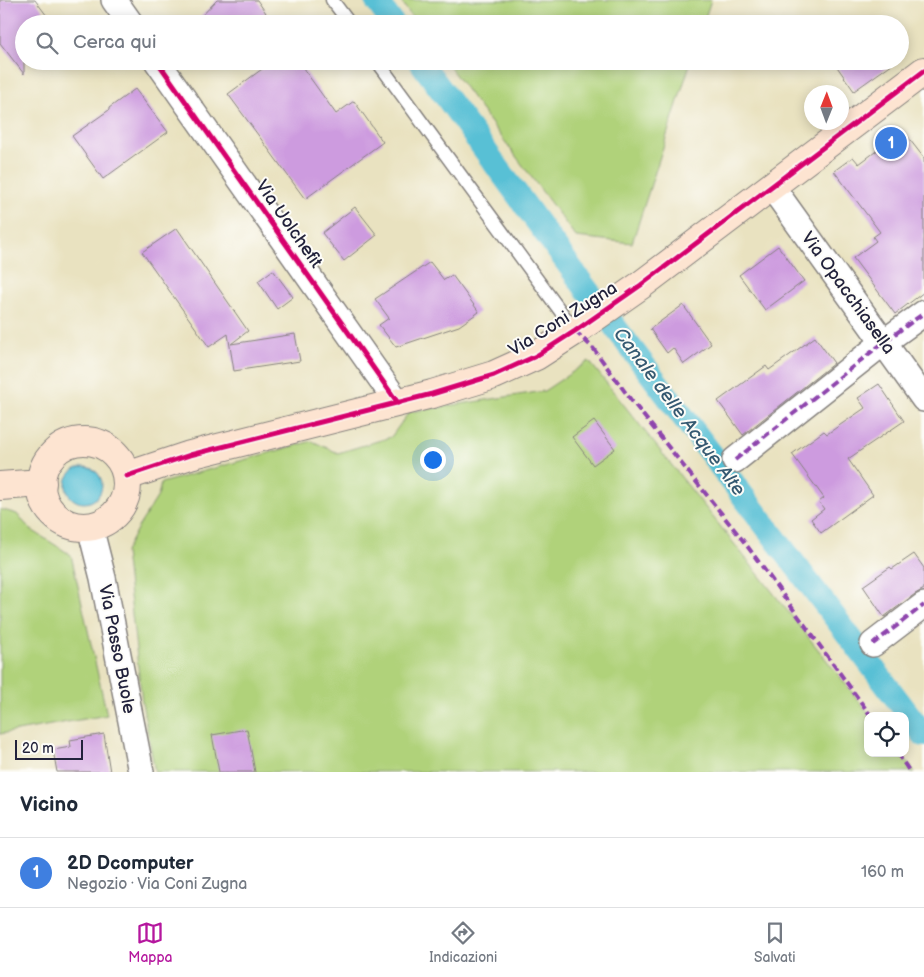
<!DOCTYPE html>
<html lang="it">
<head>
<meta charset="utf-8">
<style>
	body { margin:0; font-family:"Balsamiq Sans",sans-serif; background:#f6f6f7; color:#1f2937 }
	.controls { position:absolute; right:15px; bottom:15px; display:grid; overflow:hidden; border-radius:10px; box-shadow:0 2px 12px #0003 }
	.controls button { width:45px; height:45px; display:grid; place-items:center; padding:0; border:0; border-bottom:1px solid #e0e1e3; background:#fff; color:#1f2937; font:25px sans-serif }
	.compass { position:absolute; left:804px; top:85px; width:45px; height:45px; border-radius:50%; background:#fff; box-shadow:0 2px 12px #0003; rotate:1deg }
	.scale { position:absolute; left:15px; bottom:12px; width:68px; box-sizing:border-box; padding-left:5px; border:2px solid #22223b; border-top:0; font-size:14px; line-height:18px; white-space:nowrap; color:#22223b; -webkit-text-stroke:4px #fdfcf7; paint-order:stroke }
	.you { position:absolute; left:432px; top:459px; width:18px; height:18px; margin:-12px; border:4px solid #fff; border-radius:50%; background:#1a73e8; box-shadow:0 0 0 8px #1a73e833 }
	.badge { display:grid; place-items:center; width:32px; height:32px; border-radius:50%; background:#b5179e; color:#fff; font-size:16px; font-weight:700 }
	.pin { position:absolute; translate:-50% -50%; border:2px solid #fff; box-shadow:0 1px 5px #0006 }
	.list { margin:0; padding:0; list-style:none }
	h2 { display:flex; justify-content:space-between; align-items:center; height:65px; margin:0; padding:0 20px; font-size:21px }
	h2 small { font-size:16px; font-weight:400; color:#747a83 }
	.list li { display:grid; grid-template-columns:32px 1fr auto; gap:15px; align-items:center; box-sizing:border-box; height:70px; padding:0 20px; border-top:1px solid #e0e1e3 }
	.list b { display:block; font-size:19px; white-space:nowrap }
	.list p { margin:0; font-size:16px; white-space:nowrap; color:#747a83 }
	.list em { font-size:16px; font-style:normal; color:#747a83 }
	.icon { flex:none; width:28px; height:28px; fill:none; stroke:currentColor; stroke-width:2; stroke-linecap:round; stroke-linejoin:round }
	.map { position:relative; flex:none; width:924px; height:772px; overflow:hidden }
	.search { position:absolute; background:#fff; box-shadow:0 2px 12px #0003; left:15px; right:15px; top:15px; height:55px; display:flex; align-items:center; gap:12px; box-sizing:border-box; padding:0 18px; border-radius:28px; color:#747a83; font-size:19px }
	.sheet { height:135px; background:#fff }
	nav { display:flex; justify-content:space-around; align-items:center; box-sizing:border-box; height:70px; border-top:1px solid #e0e1e3; background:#fff; font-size:14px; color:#747a83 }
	nav a { display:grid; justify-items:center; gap:2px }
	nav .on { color:#b5179e }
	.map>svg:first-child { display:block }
	.green { fill:#b0d27a; stroke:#697a5a }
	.water { fill:#58c0d5; stroke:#3d7188 }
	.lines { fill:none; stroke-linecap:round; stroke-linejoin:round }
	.canal { stroke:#58c0d5; stroke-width:24 }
	.building { fill:#cd9bdf }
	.lane-casing { stroke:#86827e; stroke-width:15 }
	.street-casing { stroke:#86827e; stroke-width:28 }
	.secondary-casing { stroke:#86827e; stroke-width:30 }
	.lane { stroke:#fff; stroke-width:12 }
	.street { stroke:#fff; stroke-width:25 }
	.secondary { stroke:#fde4d1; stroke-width:28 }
	.quiet { stroke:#8e44ad; stroke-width:4; stroke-dasharray:8 4; stroke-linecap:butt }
	.cycleway-casing { stroke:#fdfcf7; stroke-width:8 }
	.cycleway { stroke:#d6006c; stroke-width:5 }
	.labels { text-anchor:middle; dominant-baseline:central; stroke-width:4; stroke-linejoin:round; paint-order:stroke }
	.street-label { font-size:18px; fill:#22223b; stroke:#fdfcf7 }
	.water-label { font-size:19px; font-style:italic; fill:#355971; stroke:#fdfcf7 }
</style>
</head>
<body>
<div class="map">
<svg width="924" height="772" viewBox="0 0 924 772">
	<rect width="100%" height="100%" fill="#fdfcf7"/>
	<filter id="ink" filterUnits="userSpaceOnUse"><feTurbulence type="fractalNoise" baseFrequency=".02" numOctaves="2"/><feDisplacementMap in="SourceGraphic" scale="10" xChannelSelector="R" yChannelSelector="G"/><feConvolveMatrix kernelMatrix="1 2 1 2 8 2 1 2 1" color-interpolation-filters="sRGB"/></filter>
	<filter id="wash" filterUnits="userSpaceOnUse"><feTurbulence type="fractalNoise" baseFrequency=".0096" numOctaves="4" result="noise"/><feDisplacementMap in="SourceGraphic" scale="20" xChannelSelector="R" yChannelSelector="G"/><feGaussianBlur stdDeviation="1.12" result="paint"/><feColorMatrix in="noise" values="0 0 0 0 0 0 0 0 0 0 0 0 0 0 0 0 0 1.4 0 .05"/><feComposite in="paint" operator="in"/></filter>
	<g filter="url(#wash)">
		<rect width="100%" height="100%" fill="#e9e2c0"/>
		<!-- green -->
		<g class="green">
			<path d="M400,0h311l-8,24h-286z"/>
			<path d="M445,61h246l-59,182 -56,-6z"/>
			<path d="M589,361l282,355h-3v37h32l15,19h-760l-13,-70 -17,-150 12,-23 21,-33 3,-13 151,-42 26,12 53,-16 18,-25 135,-21z"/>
			<path d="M0,509l17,5 13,15 41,26 36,160 -107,19z"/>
		</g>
		<!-- water -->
		<circle class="water" cx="84" cy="485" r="18"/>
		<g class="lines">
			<!-- canal -->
			<g class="canal">
				<path d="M376,0l17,24"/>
				<path d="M420,61l164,225 340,449"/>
			</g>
		</g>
		<g id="blocks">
			<!-- building -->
			<g class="building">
				<path d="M0,0h35l18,24h-29v50l-24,-31z"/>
				<path d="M217,0h40l9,13 -14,11h-58z"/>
				<path d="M273,61h25l38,53 18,-13 29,41 -78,57 -77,-105z"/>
				<path d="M833,61h63l-42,30z"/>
				<path d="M135,89l33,43 -65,47 -31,-43 37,-26v-2z"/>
				<path d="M903,131l21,27v134l-29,22 -42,-56 23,-17 -3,-4 7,-5 -46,-61 19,-14 6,7z"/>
				<path d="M355,207l22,28 -33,26 -22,-28z"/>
				<path d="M177,228l71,103 -17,13 64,-10 5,27 -66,10 -6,-37 -19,13 -67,-95z"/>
				<path d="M778,246l26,35 -39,29 -26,-35z"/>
				<path d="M430,262l14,18 8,-5 27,37 -20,14 -63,21 -17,-22 10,-7 -14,-19z"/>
				<path d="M273,270l20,27 -16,12 -19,-28z"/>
				<path d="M683,305l28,39 -27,20 -11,-16 -6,5 -17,-24z"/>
				<path d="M815,337l19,26 -91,72 -25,-34 48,-35 3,4z"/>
				<path d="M879,384l25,37 -56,38 25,36 -52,38 -10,-14 13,-10 -5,-7 5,-4 -32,-44 32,-23 3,3 38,-26 -7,-10z"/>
				<path d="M594,421l21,28 -22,16 -21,-28z"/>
				<path d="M914,554l10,14v21l-9,5 -31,23 -21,-31 27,-19 2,2z"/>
				<path d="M247,729l8,43h-36l-7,-37z"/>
				<path d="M104,734l6,38h-53l-4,-22 18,-3 -1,-7z"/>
			</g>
		</g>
	</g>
	<g filter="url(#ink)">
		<use href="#blocks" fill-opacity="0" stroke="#86827e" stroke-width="1"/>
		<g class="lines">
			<defs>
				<g id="lane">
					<path d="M332,0l18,24"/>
					<path d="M377,61l198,270"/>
				</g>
				<g id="street">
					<path d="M114,0l17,24"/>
					<path d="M157,61l241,342"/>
					<path d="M772,187l152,212"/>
					<path d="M735,460l149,-118 40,-29"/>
					<path d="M90,527l13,51 38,194"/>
					<path d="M873,644l51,-39"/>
				</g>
				<g id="secondary">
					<circle cx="84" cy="484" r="43"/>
					<path d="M127,476l63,-21 242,-61 62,-19 42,-19 39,-25 66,-46 283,-214"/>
					<path d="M0,486l42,-3"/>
				</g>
			</defs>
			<!-- lane casing -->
			<use href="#lane" class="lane-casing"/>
			<!-- street casing -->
			<use href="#street" class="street-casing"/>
			<!-- secondary casing -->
			<use href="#secondary" class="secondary-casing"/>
			<!-- lane -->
			<use href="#lane" class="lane"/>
			<!-- street -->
			<use href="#street" class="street"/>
			<!-- secondary -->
			<use href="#secondary" class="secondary"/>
			<!-- quiet -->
			<g class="quiet">
				<path d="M575,331l18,17 38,52 114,143 126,173"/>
				<path d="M735,460l149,-118 40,-29"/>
				<path d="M873,644l51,-39"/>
				<path d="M897,753l13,19"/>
			</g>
			<defs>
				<g id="cycleway">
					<path d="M157,61l241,342"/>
					<path d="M127,476l63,-21 242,-61 62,-19 42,-19 39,-25 66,-46 283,-214"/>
				</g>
			</defs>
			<!-- cycleway casing -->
			<use href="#cycleway" class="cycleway-casing"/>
			<!-- cycleway -->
			<use href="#cycleway" class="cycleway"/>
		</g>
	</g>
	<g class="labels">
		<!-- street labels -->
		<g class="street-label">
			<text transform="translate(289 224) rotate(55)">Via Uolchefit</text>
			<text transform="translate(848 293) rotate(54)">Via Opacchiasella</text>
			<text transform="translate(563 319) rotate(-32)">Via Coni Zugna</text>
			<text transform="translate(117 649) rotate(79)">Via Passo Buole</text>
		</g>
		<!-- water labels -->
		<g class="water-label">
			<text transform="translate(679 412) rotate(53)">Canale delle Acque Alte</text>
		</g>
	</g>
</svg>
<div class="controls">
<button><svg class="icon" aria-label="locate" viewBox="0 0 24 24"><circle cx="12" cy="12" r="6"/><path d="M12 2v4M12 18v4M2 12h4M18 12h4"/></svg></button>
</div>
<svg class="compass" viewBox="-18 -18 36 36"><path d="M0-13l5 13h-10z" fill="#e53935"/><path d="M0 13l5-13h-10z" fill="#747a83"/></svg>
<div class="scale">20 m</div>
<div class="you"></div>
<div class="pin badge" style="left:891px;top:143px;background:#3f7fe0">1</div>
<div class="search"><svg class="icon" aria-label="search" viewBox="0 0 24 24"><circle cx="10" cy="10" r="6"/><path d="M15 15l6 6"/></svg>Cerca qui</div>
</div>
<section class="sheet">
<h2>Vicino<small></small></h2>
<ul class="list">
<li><span class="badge" style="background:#3f7fe0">1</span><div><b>2D Dcomputer</b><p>Negozio · Via Coni Zugna</p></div><em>160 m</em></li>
</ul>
</section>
<nav>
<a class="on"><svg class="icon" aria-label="map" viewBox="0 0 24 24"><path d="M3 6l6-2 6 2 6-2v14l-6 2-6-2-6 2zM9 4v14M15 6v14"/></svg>Mappa</a>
<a><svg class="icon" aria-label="directions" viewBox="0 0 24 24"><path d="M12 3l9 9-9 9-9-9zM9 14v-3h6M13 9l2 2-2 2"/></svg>Indicazioni</a>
<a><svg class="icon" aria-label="saved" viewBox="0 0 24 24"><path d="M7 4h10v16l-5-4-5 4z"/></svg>Salvati</a>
</nav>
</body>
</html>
